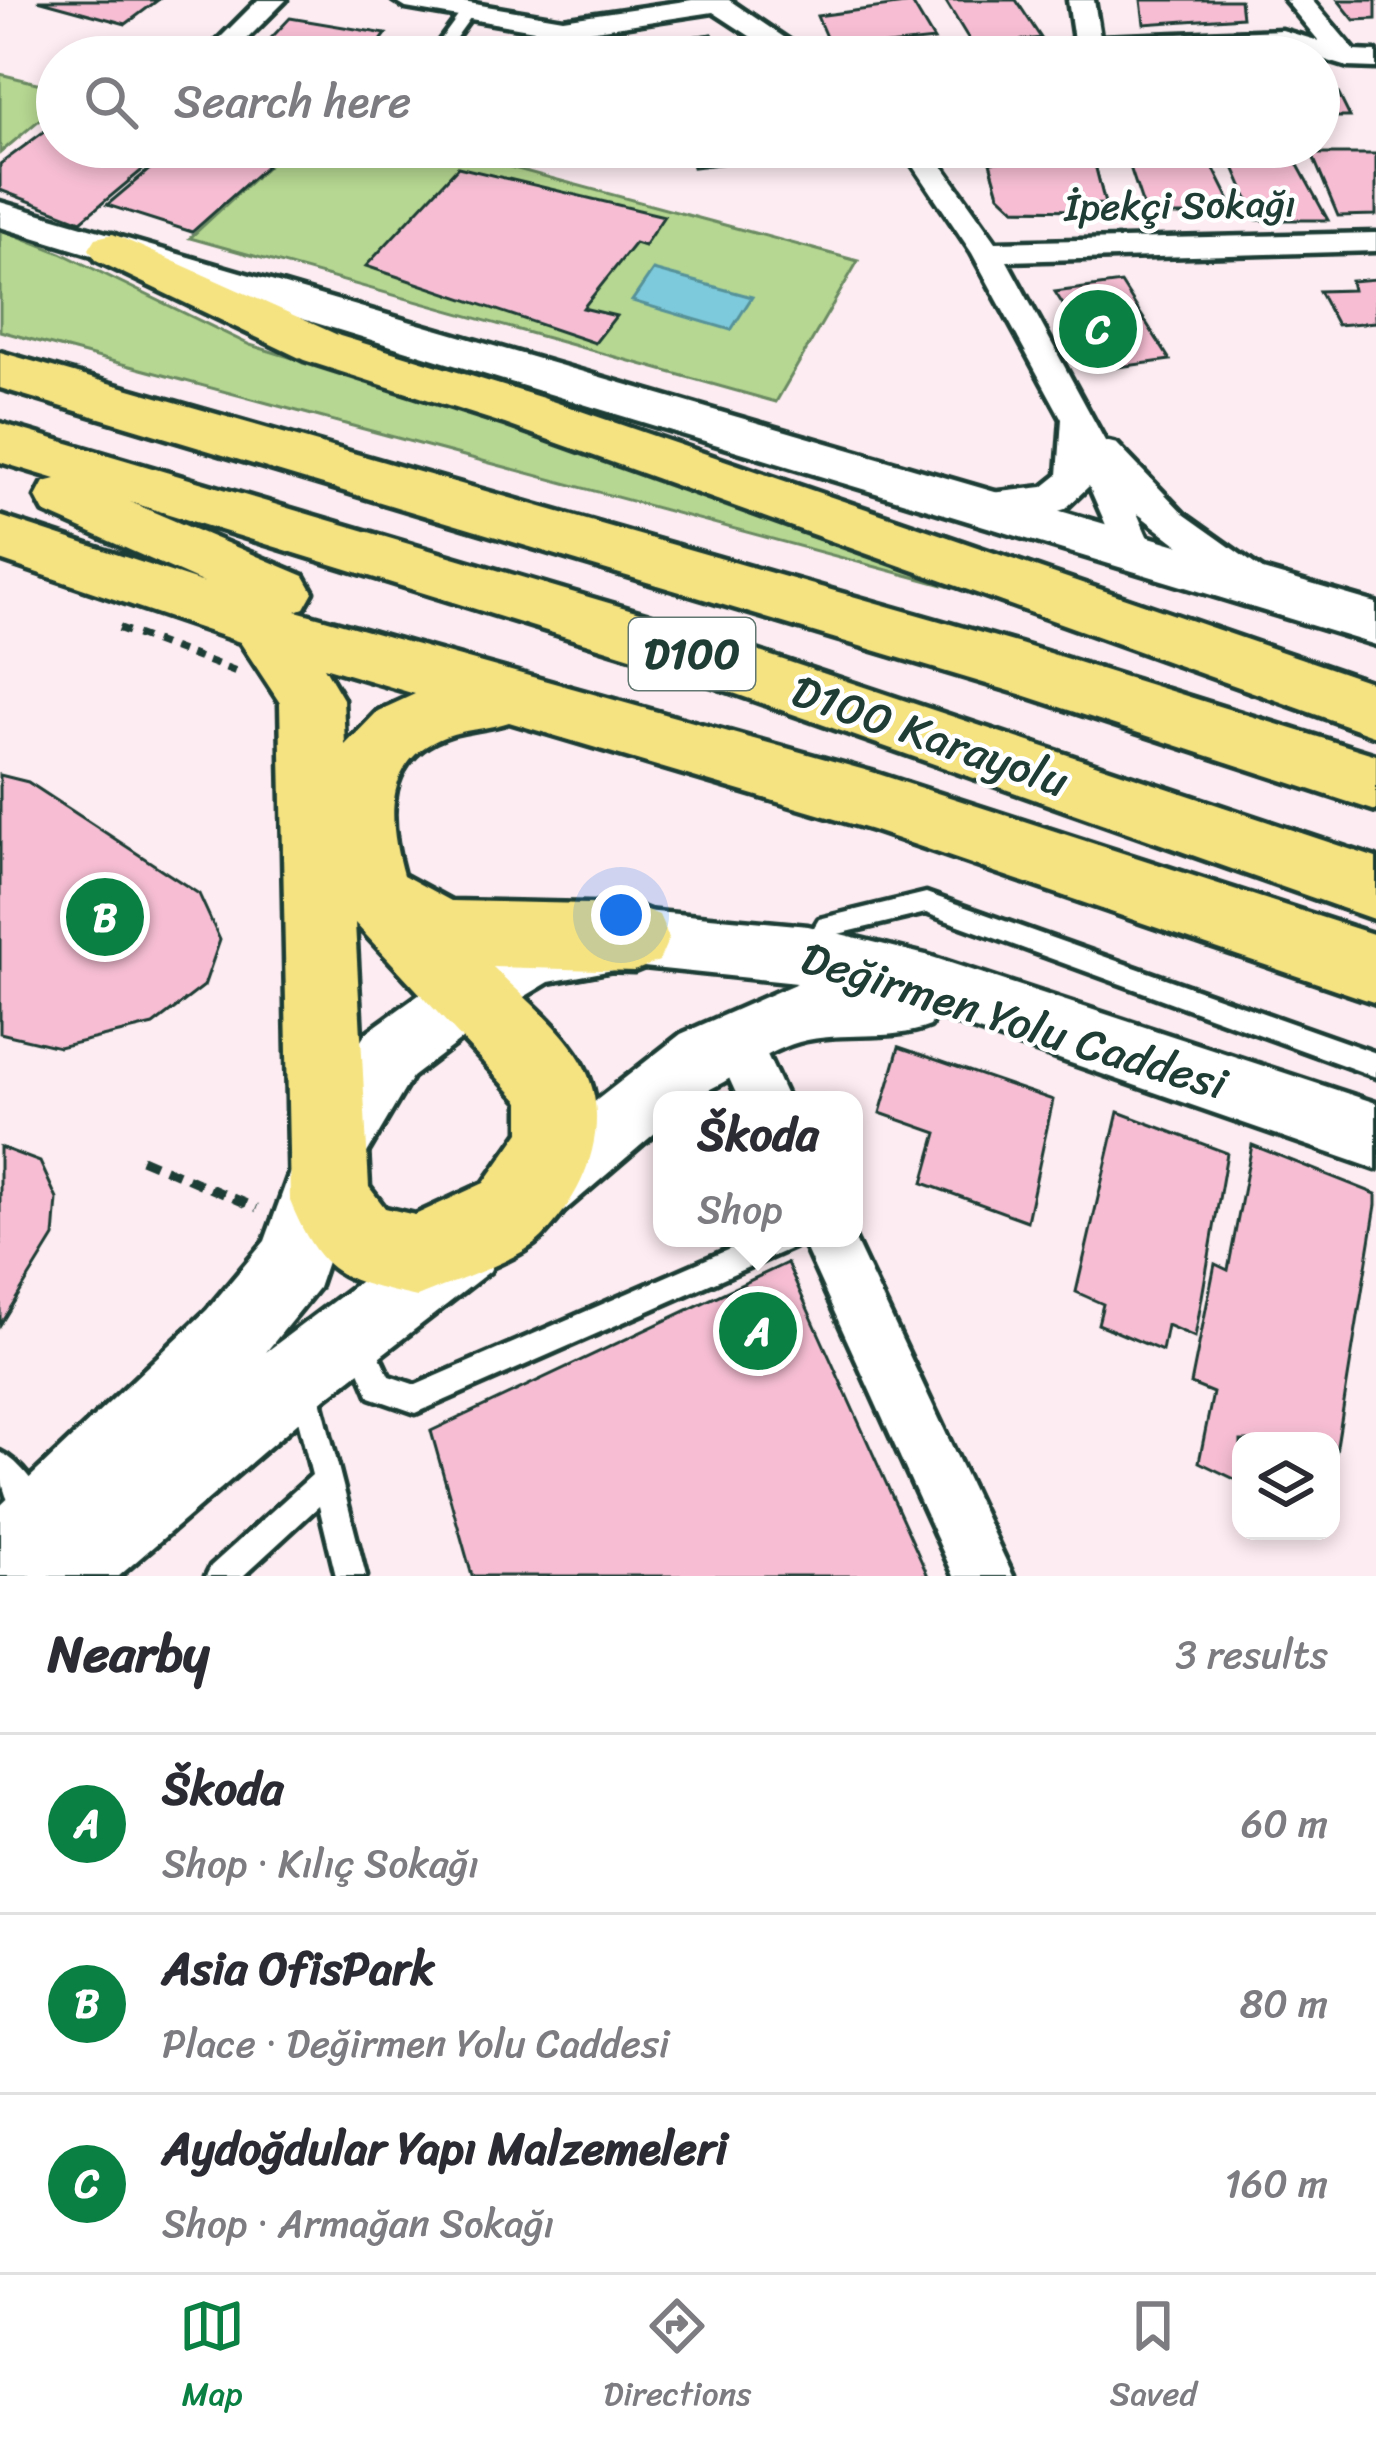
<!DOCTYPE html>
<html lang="en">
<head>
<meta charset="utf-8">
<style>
	body { margin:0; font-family:Sriracha,sans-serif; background:#f7f7f7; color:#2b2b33 }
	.controls { position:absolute; right:36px; bottom:36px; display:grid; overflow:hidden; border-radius:24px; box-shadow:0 6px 18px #0003 }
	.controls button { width:108px; height:108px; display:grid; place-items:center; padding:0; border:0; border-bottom:3px solid #e1e1e2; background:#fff; color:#2b2b33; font:60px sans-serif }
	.you { position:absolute; left:621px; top:915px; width:42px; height:42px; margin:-30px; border:9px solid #fff; border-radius:50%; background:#1a73e8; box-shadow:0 0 0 18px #1a73e833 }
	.badge { display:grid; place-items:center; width:78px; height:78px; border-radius:50%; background:#0b8043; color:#fff; font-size:39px; font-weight:700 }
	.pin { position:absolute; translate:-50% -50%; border:6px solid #fff; box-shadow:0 3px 12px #0006 }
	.popup { position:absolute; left:653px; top:1091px; width:210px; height:156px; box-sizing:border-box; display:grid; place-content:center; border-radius:24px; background:#fff; filter:drop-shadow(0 3px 9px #0005); font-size:39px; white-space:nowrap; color:#7c7c81 }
	.popup b { font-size:45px; color:#2b2b33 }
	.popup::after { content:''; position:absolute; left:50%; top:100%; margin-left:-24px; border:24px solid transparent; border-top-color:#fff }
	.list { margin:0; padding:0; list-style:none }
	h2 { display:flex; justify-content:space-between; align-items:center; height:156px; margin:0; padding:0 48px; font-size:51px }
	h2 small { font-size:39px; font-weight:400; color:#7c7c81 }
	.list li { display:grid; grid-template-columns:78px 1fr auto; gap:36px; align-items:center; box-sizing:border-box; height:180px; padding:0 48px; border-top:3px solid #e1e1e2 }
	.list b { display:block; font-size:45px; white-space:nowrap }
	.list p { margin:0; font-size:39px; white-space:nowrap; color:#7c7c81 }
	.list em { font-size:39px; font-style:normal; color:#7c7c81 }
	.icon { flex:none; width:66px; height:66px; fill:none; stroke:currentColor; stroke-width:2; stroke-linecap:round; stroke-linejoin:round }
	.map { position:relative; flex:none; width:1376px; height:1576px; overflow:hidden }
	.search { position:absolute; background:#fff; box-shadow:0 6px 18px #0003; left:36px; right:36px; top:36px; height:132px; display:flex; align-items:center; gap:30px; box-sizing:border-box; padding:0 42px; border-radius:66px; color:#7c7c81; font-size:45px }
	.sheet { height:696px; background:#fff }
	nav { display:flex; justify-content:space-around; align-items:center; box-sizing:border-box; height:168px; border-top:3px solid #e1e1e2; background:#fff; font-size:33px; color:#7c7c81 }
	nav a { display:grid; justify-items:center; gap:6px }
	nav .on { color:#0b8043 }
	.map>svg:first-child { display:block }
	.green { fill:#b5d791; stroke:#6a8a62; stroke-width:3 }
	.water { fill:#7dcadc; stroke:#579299; stroke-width:3 }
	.building { fill:#f7bed3; stroke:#1f3d34; stroke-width:3 }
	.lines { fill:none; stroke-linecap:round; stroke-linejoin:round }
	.lane-casing { stroke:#1f3d34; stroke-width:9 }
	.street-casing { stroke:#1f3d34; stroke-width:9 }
	.secondary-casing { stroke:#1f3d34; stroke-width:9 }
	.highway-casing { stroke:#1f3d34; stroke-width:9 }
	.path-far1 { stroke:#1f3d34; stroke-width:8; stroke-dasharray:10 9; stroke-linecap:butt }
	.path { stroke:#1f3d34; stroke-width:9; stroke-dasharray:15 10; stroke-linecap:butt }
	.lane { fill:#fff; fill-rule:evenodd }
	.street { fill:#fff; fill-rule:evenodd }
	.secondary { fill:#fff; fill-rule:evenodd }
	.highway { fill:#f5e382; fill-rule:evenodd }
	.labels { text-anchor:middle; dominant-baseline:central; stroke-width:9; stroke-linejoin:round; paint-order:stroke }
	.far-street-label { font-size:39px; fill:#1f3d34; stroke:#fff }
	.shield { fill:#fff; stroke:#627771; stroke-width:3 }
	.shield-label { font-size:42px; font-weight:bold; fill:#1f3d34 }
	.street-label { font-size:45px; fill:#1f3d34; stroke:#fff }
</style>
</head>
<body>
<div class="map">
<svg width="1376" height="1576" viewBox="0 0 1376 1576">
	<rect width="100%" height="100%" fill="#fdecf2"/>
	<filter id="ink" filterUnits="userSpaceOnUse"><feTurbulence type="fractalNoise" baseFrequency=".00833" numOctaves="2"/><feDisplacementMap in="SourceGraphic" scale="24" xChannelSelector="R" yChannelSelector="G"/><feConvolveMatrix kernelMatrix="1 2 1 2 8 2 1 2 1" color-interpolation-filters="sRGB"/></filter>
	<g filter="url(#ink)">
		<!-- green -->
		<g class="green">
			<path d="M0,74l57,14v17l-57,48z"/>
			<path d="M288,147h148l422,114 -82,141 -586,-164z"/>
			<path d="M0,229l61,24 189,92 361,110 466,166 -1077,-290z"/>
		</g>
		<!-- water -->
		<path class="water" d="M653,270l99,27 -21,33 -99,-29z"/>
		<!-- building -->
		<g class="building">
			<path d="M38,0h120l-32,24z"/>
			<path d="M945,0h71l25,38 -68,8z"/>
			<path d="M1141,0h99l2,17 -98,7z"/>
			<path d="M1338,0h38v19l-22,1z"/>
			<path d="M912,3l22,37 -102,11 -15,-35z"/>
			<path d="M290,18l96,16 -17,23 -111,-5z"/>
			<path d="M712,34l12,23h-133l-2,-7z"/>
			<path d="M712,34l12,23h-133l-2,-7z"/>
			<path d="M1319,70l8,1 23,46h-31z"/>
			<path d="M57,122v25h113l-89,74 -81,-31v-26z"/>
			<path d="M176,147h90l16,5 -90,80 -85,-27z"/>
			<path d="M687,147h144l1,4 -139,16z"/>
			<path d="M1312,154h64v61l-38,1z"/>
			<path d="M1293,156l35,64h-71l-27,-62z"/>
			<path d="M1093,157l12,47 -19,1 2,5 -73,-1 -16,-15 -9,-32z"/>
			<path d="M1093,157l12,47 -19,1 2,5 -73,-1 -16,-15 -9,-32z"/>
			<path d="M1128,161h82l27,54h-91z"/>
			<path d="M458,167l206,49 -20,30 -9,-3 -52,65 33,8 -21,27 -229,-77z"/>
			<path d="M1376,279v43l-39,3 -18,-34 34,-1 -2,-9z"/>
			<path d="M1121,283l49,77 -66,9 -49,-77z"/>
			<path d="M0,775l28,7 171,112 21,46 -16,46 -51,39 -94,22 -59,-14z"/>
			<path d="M899,1047l154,53 -26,121 -104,-38 14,-50 -57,-20z"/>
			<path d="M1118,1112l109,41 -32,184 -28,-12 -5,26 -64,-27 5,-20 -27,-12z"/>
			<path d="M1252,1145l124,49v11l-40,247 -5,-11h-90v41l-42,-20 14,-69 -22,-9 24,-120 13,6z"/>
			<path d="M0,1147l40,15 17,37 -3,38 -54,88z"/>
			<path d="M787,1263l141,313h-456l-41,-145z"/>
		</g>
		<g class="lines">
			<defs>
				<g id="lane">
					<path d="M464,8l11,3 -33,46h-14z"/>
					<path d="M563,23l6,4 3,30h-14l-1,-30z"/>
					<path d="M551,147h35c-8,7 -27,7 -35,0z"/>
					<path d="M926,893l450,160v24l-450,-164 -92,22 -16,24 -8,4 -8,-4 -3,-7 20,-33z"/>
					<path d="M755,1238h43l-4,9 -378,166 -46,-16 -24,-57 4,-9 9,-4 9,4 21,45 27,9z"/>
					<path d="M303,1370l10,4 4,10 49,192h-30l-17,-70 -76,70h-37l5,-10 101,-91 -23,-91 4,-10z"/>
					<path d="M0,1452c20,9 42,40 50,60l-4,10 -10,4c-32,-13 -36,-44 -36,-74z"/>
				</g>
				<g id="street">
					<path d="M258,0h28l-57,57h-28z"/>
					<path d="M393,0h58l112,19 129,-19h37l84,57h-31l-69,-45 -150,23 -157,-27z"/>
					<path d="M1068,0h26l6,37 182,-7 37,11 -34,-41h27l43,51 21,1v16l-28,-1 -68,-21 -259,11 4,-6 49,-11z"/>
					<path d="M901,147h28l67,95 380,-9v18l-369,10 98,180 12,3 68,71 79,56 6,10 -6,10 -13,4 -13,-4 -101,-78 18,41 -6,10h-26l-34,-78 -24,23 -13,4 -87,1 -5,-9 5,-9 78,-9 15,-12 4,-56 -90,-166z"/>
					<path d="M734,1013l17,7 37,80h-49l-29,-64 7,-16z"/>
					<path d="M801,1238h53l159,338h-59z"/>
				</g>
				<g id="secondary">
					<path d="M0,202l1376,401v42l-1376,-418z"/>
					<path d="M634,910l174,16 118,29 450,148v66l-441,-153 -5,10c-41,16 -87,4 -131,16 -55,16 -78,58 -137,58v27l-105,90 -24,10 -24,-10 -10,-24 10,-24 172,-135 116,-51 -163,-17 -85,16 -57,34 -80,61 -52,88 -42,123 -52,64 174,-131 25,-10 25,10 10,25 -10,25 -164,127 -207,178h-119v-70l207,-196 58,-69 42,-116 59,-92 82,-59 68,-39z"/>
				</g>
				<g id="highway">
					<path d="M113,234l227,102 203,62 833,286v52l-871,-312 -201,-64 -208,-100 -7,-11 7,-11z"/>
					<path d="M0,352l1020,292 356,111v56l-356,-117 -1020,-306z"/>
					<path d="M0,423l646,191 730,244v62l-742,-262 -504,-156 174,74 9,16 -9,16 -8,3 576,161 504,163v68l-504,-173 -363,-108c-18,6 -38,7 -56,12 -70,21 -66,83 -50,141l48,26 183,4 25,10 10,23 -10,23 -25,10 -141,-4c30,30 67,58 88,94 34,59 6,130 -39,176 -22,23 -94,47 -125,60 -75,-17 -96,-21 -127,-96l-10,-498 -40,-61 -240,-82v-44l204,67 -160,-71 -8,-15 8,-15 12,-3 -56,-17zM324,667l91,27 -37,17 -33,34 -2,-46zM355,923l165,179v30l-36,51 -69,32 -30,-7 -16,-21z"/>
				</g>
			</defs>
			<!-- lane casing -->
			<use href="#lane" class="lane-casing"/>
			<!-- street casing -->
			<use href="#street" class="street-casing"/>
			<!-- secondary casing -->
			<use href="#secondary" class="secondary-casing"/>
			<!-- highway casing -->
			<use href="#highway" class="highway-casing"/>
			<!-- path-far1 -->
			<path class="path-far1" d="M119,628l116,43"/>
			<!-- path -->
			<path class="path" d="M141,1159l116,49"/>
			<!-- lane -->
			<use href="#lane" class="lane"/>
			<!-- street -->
			<use href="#street" class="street"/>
			<!-- secondary -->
			<use href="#secondary" class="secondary"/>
			<!-- highway -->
			<use href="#highway" class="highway"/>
		</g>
	</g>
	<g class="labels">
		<!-- far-street labels -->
		<g class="far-street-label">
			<text transform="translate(1180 205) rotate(-1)">İpekçi Sokağı</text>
		</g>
		<!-- shield labels -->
		<rect class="shield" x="629" y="618" width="126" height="72" rx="9"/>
		<g class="shield-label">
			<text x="692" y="654">D100</text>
		</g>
		<!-- street labels -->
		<g class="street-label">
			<text transform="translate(930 736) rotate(19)">D100 Karayolu</text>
			<text transform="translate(1014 1021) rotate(17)">Değirmen Yolu Caddesi</text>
		</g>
	</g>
</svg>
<div class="controls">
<button><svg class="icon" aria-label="layers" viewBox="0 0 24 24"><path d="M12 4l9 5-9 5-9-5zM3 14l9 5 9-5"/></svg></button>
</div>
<div class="you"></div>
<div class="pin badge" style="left:758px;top:1331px">A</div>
<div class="popup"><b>Škoda</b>Shop</div>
<div class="pin badge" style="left:105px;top:917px">B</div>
<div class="pin badge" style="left:1098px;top:329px">C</div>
<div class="search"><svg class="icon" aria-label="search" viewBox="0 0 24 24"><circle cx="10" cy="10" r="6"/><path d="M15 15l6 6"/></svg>Search here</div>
</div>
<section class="sheet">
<h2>Nearby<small>3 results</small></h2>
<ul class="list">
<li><span class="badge">A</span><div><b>Škoda</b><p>Shop · Kılıç Sokağı</p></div><em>60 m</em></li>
<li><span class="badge">B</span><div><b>Asia OfisPark</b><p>Place · Değirmen Yolu Caddesi</p></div><em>80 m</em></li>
<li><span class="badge">C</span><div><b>Aydoğdular Yapı Malzemeleri</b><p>Shop · Armağan Sokağı</p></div><em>160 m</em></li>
</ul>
</section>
<nav>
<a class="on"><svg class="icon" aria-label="map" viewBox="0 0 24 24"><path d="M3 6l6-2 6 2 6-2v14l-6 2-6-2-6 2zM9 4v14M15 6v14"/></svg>Map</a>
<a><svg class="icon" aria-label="directions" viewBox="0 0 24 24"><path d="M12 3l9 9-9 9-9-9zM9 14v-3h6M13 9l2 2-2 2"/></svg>Directions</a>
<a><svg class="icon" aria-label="saved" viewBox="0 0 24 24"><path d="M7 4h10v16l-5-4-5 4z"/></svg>Saved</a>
</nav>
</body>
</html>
